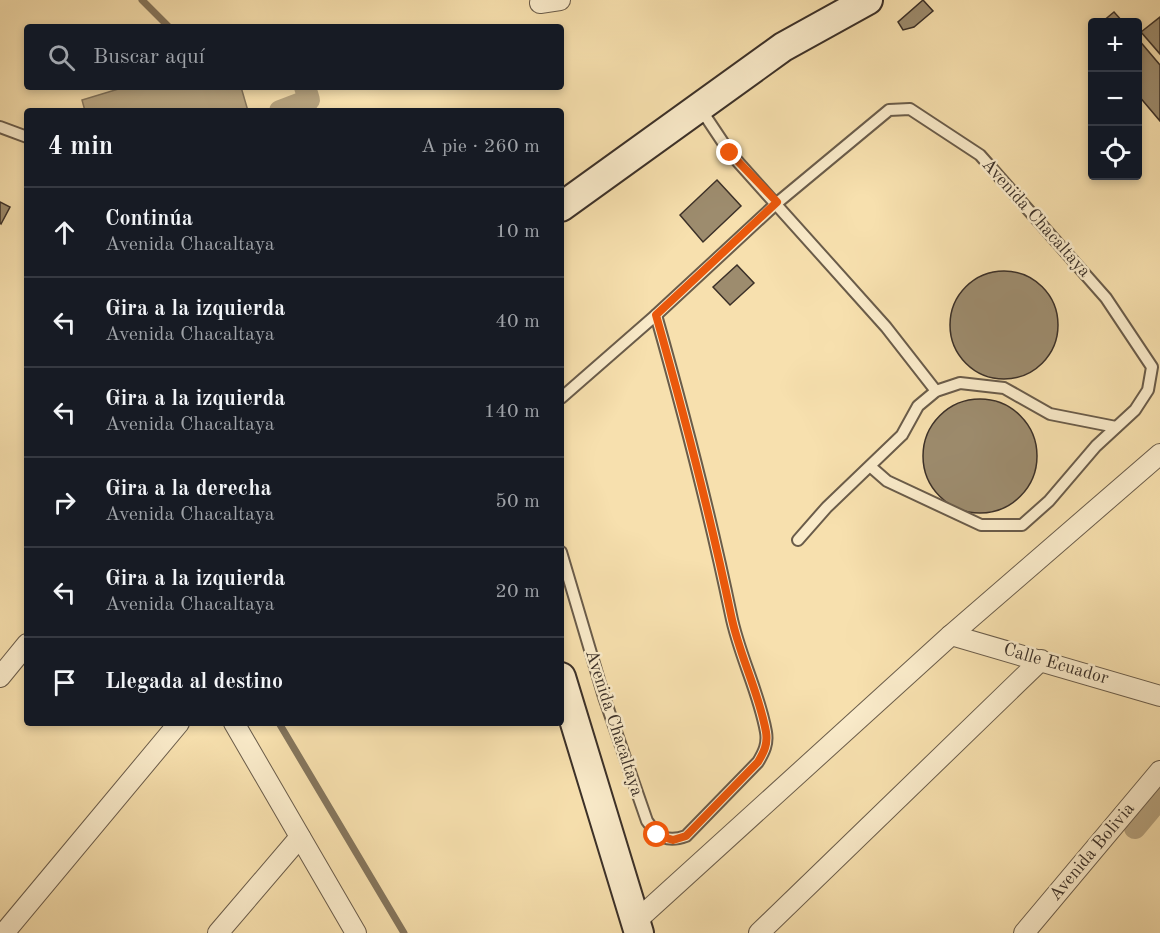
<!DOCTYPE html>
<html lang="es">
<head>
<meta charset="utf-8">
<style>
	body { margin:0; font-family:"Old Standard TT",serif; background:#20242c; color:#f1f3f6 }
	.controls { position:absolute; right:18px; top:18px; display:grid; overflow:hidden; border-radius:6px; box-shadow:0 3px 9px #0003 }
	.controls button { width:54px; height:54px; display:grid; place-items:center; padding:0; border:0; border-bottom:2px solid #363941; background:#171b24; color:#f1f3f6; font:30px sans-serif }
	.stop { position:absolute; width:18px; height:18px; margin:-14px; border:4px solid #ea580c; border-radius:50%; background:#fff }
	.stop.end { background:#ea580c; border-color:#fff; box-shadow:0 2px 6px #0008 }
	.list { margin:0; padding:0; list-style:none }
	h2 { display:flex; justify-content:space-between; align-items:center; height:78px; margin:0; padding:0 24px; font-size:26px }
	h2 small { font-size:20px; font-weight:400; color:#9ea1a6 }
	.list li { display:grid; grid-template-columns:39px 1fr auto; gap:18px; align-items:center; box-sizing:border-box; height:90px; padding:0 24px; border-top:2px solid #363941 }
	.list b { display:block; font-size:22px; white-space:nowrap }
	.list p { margin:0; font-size:20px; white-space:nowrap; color:#9ea1a6 }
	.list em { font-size:20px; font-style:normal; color:#9ea1a6 }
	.icon { flex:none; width:33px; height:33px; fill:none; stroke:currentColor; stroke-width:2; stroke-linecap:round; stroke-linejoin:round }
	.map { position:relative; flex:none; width:1160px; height:933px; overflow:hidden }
	.search { position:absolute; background:#171b24; box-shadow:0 3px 9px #0003; left:24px; top:24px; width:540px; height:66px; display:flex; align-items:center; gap:15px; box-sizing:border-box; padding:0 21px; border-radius:6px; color:#9ea1a6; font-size:22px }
	.panel { position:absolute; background:#171b24; box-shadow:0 3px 9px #0003; left:24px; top:108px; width:540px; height:618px; border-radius:6px }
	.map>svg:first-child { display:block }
	.water { fill:#b7a480; stroke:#85765d; stroke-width:1.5 }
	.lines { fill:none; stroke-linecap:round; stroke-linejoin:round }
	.stream { stroke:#85765d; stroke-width:7 }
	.canal { stroke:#b7a480; stroke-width:22 }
	.building { fill:#9d8c6e; stroke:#3b3028; stroke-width:1.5 }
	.lane-casing { stroke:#6a5c4a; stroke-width:14 }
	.street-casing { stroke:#6a5c4a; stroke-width:22 }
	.secondary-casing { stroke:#3b3028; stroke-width:32 }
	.lane { stroke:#faebca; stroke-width:10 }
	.street { stroke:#faebca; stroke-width:20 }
	.secondary { stroke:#faebca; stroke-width:28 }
	.route { stroke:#ea580c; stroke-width:8 }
	.labels { text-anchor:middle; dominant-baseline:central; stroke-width:5; stroke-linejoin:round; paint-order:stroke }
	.street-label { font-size:18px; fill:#3b3028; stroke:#faebca }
</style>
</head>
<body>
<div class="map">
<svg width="1160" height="933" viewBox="0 0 1160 933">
	<rect width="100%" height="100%" fill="#f7e0ae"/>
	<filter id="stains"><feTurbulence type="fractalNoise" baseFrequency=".00333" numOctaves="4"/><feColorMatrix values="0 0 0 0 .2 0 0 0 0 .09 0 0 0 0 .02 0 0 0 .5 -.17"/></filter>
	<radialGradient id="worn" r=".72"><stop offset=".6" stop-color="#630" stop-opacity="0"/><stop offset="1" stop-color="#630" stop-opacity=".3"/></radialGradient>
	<!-- water -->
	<path class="water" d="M125,87h116l7,24h-163l-3,-11z"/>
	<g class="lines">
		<!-- stream -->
		<g class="stream">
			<path d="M142,0l27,27"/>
			<path d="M279,723l125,210"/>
		</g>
		<!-- canal -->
		<g class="canal">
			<path d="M280,111l29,-11 -4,-13"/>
			<path d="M1135,828l25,-30"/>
		</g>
	</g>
	<!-- building -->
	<g class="building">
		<path d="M923,0l10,11 -19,16 -11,3 -5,-8z"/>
		<path d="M1114,12l9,10h-21z"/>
		<path d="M1160,17v37l-19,-22z"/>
		<path d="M1138,39l22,26v56l-22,-26z"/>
		<path d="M717,180l24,26 -38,36 -23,-27z"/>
		<path d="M0,202l10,5 -9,17 -1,-1z"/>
		<path d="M737,265l17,18 -24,22 -17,-18z"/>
		<circle cx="1004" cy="325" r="54"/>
		<circle cx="980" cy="456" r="57"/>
	</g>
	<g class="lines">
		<defs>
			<g id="lane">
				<path d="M700,108l30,45 156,174 50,64"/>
				<path d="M0,127l27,10"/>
				<path d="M561,398l95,-83 121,-112 112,-93 21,-1 70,46 126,143 46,69 -4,23 -13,20 -39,36 -47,55 -27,24h-41l-94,-44 -16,-14"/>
				<path d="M798,540l29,-33 75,-72 16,-29 18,-15 24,-8 44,5 46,26 66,13"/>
				<path d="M561,552l43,145 43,124c11,16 20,22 39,15l72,-74c6,-10 10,-18 8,-30 -7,-40 -27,-77 -35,-117 -21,-101 -47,-201 -75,-300"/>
			</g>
			<g id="street">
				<path d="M540,3l20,-3"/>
				<path d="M951,635l209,61"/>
				<path d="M0,677l27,-33"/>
				<path d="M234,723l122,210"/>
				<path d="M635,922l316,-287 209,-181"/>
				<path d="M4,933l175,-210"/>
				<path d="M218,933l82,-96"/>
				<path d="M759,933l282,-273"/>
				<path d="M1024,933l136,-162"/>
			</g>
			<g id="secondary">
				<path d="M561,207l222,-160 85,-47"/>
				<path d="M561,677l78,256"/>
			</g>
		</defs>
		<!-- lane casing -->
		<use href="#lane" class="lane-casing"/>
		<!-- street casing -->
		<use href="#street" class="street-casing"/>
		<!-- secondary casing -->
		<use href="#secondary" class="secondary-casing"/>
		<!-- lane -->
		<use href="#lane" class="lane"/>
		<!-- street -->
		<use href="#street" class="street"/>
		<!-- secondary -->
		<use href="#secondary" class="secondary"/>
	</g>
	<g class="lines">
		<!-- route -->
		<path class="route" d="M657,835l16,5 13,-4 72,-74c6,-10 10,-18 8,-30 -7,-40 -27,-77 -35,-117 -21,-101 -47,-201 -75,-300l121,-113 -47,-49"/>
	</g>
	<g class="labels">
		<!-- street labels -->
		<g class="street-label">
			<text transform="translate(1036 218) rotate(48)">Avenida Chacaltaya</text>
			<text transform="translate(1056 664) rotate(16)">Calle Ecuador</text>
			<text transform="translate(614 723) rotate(72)">Avenida Chacaltaya</text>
			<text transform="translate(1092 852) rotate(-50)">Avenida Bolivia</text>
		</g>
	</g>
	<rect width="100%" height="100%" filter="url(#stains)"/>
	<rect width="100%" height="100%" fill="url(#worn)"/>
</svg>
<div class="controls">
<button>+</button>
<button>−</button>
<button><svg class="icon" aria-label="locate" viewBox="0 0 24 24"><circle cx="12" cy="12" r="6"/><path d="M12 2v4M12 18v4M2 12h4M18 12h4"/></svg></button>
</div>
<div class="stop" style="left:657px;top:835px"></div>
<div class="stop end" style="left:730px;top:153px"></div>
<div class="search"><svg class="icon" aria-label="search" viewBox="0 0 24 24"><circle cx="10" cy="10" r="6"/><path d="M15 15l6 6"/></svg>Buscar aquí</div>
<section class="panel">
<h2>4 min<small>A pie · 260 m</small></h2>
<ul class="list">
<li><svg class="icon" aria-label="ahead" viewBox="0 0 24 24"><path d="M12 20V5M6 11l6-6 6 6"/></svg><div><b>Continúa</b><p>Avenida Chacaltaya</p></div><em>10 m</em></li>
<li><svg class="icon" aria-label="left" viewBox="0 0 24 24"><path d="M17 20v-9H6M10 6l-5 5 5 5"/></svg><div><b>Gira a la izquierda</b><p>Avenida Chacaltaya</p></div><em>40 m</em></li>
<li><svg class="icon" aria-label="left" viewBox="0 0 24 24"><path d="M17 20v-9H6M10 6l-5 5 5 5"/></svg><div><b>Gira a la izquierda</b><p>Avenida Chacaltaya</p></div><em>140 m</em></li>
<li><svg class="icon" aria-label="right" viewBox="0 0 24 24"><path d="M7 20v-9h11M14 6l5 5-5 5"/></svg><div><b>Gira a la derecha</b><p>Avenida Chacaltaya</p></div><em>50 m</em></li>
<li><svg class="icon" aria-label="left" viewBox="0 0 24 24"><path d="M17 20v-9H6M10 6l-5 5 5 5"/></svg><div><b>Gira a la izquierda</b><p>Avenida Chacaltaya</p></div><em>20 m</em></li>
<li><svg class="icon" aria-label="arrive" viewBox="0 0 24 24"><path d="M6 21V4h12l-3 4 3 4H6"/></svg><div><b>Llegada al destino</b></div></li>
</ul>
</section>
</div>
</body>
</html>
